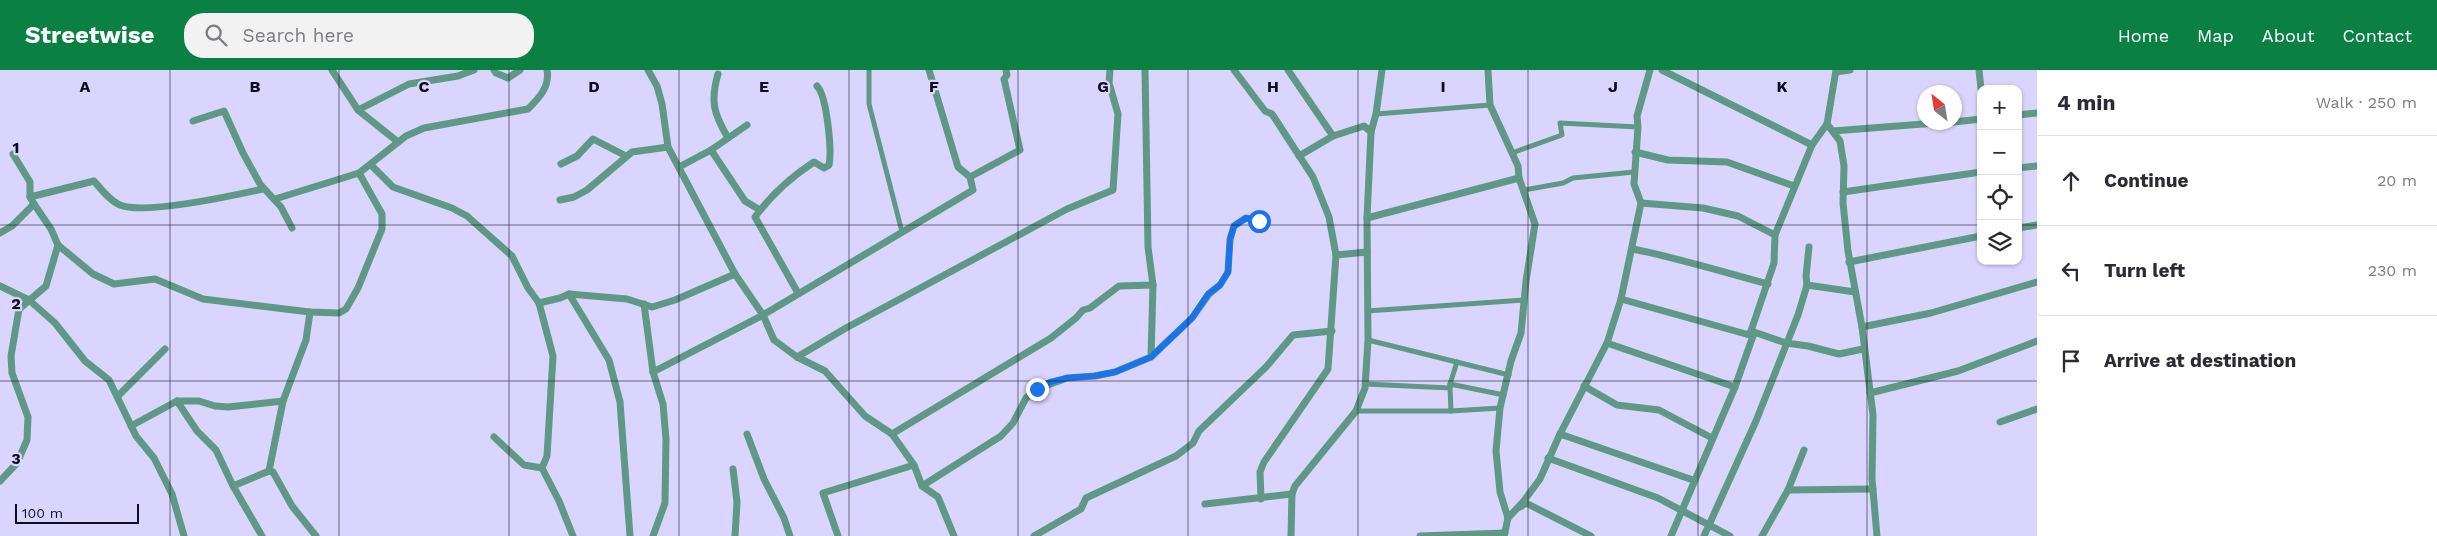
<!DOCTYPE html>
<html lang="en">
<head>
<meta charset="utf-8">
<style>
	body { margin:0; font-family:"Work Sans",sans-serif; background:#f2f2f3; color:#2b2b33 }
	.controls { position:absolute; right:15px; top:15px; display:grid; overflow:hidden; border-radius:10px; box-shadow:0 1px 4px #0004 }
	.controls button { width:45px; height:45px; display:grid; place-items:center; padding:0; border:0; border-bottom:1px solid #e1e1e2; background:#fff; color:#2b2b33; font:25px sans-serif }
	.compass { position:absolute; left:1917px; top:15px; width:45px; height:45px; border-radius:50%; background:#fff; box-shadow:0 1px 4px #0004; rotate:330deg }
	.scale { position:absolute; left:15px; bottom:12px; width:124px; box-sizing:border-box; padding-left:5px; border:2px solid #0f0d1b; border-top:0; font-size:14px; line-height:18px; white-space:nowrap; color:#0f0d1b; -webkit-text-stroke:4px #d9d5fe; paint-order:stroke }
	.stop { position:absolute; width:15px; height:15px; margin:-11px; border:4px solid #1a73e8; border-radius:50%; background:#fff }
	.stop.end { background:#1a73e8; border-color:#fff; box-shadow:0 1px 5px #0008 }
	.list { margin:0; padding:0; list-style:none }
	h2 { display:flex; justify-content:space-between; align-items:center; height:65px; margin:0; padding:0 20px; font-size:21px }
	h2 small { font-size:16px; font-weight:400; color:#7c7c81 }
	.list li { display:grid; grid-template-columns:32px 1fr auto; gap:15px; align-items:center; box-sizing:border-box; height:90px; padding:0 20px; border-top:1px solid #e1e1e2 }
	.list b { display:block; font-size:19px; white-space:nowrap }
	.list em { font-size:16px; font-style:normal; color:#7c7c81 }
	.icon { flex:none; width:28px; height:28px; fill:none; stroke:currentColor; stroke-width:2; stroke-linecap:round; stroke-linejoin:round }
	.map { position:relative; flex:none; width:2037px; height:466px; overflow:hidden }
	header { display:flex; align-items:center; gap:30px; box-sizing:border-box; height:70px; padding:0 25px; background:#0b8043; color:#fff }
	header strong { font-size:24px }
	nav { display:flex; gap:28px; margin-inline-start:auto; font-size:18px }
	.search { width:350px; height:45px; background:#f2f2f3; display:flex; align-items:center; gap:12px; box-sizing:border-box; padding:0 18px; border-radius:20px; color:#7c7c81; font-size:19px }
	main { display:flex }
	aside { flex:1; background:#fff }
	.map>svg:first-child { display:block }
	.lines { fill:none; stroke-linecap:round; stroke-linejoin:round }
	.pedestrian { stroke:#5f9884; stroke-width:5 }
	.minor { stroke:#5f9884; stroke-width:7 }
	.route { stroke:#1a73e8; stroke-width:6 }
	.grid { fill:none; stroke:#0f0d1b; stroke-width:1; stroke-opacity:0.55 }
	.grid-label { font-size:16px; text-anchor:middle; font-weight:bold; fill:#0f0d1b; stroke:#d9d5fe; stroke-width:4.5; stroke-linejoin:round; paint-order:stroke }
</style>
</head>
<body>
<header>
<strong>Streetwise</strong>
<div class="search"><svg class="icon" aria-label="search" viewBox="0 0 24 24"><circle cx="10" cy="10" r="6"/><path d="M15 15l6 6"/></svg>Search here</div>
<nav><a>Home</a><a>Map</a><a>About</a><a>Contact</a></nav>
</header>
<main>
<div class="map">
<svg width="2037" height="466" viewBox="0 0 2037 466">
	<rect width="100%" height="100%" fill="#d9d5fe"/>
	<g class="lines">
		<!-- pedestrian -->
		<g class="pedestrian">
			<path d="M869,0v34l33,128"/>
			<path d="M1376,44l114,-9"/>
			<path d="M1512,83l50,-18 -2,-12 78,4"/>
			<path d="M1524,120l39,-7 10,-5 61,-6"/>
			<path d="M1367,241l157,-11"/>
			<path d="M1368,270l141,35"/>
			<path d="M1365,314l85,4v-4l54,11"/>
			<path d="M1450,314l7,-22"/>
			<path d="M1450,318l1,23"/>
			<path d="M1356,341h95l49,-3"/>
		</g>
		<!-- minor -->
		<g class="minor">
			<path d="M332,0l26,40 40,32"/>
			<path d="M494,0l2,3 12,5 12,-8"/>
			<path d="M648,0l9,16 5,18 6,43 67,127 28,41 11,25 23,17 28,14 40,45 27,18 22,31 8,21 16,11 16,39"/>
			<path d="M1145,0l3,177 5,38 -2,72"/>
			<path d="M1234,0l31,41 7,3 41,63 16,40 7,38 -8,114 -64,93 -4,10 1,27"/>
			<path d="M1288,0l45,66"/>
			<path d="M1488,0l2,35 28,61 1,12 16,46 -9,57 -5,52 -10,28 -11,47 -4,43 4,41 8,26 -4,18"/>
			<path d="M1662,0l150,75"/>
			<path d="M1979,0l2,19"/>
			<path d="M1836,2l14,-2"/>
			<path d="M718,4c-8,28 -4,40 10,64"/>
			<path d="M358,40l51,-26 49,-8 16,-6"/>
			<path d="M2018,45l19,-2"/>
			<path d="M193,51l31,-10 19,42 17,31 21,23 11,21"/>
			<path d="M1954,52l27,-3"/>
			<path d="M1827,54l13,17 4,25 -1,37 5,48 14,76 11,88 -1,64 5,57"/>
			<path d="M1833,61l116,-9"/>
			<path d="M711,80l34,51 15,9"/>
			<path d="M1635,82l33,8 59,2 67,24"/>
			<path d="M1299,86l34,-20 31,-10 7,6"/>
			<path d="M561,94l16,-8 16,-17 33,17"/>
			<path d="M371,95l22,22 59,21 15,8 45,40 16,32 11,15 14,53 -6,100 -5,12 17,33 14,35"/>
			<path d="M679,97l32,-17 36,-25"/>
			<path d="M2018,98l19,-2"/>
			<path d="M970,107l50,-27 -16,-71 3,-4 -1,-5"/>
			<path d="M1843,122l138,-20"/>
			<path d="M30,127l64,-16c7,8 16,20 26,24 24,10 116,-10 143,-16"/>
			<path d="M275,129l84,-26 47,-37 18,-8 104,-19c11,-11 22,-22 19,-39"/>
			<path d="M560,130l14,-3 13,-7 45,-38 36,-5"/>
			<path d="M1641,133l62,5 35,8 37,19"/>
			<path d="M1367,148l152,-40"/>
			<path d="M2018,158l19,-3"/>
			<path d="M0,163l12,-7 22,-22"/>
			<path d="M58,175l35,29 21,10 41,-5 48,20 107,13 29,1 7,-4 12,-21 24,-59v-15l-23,-41"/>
			<path d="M1633,179c45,9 90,23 135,35"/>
			<path d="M1336,185l31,-3"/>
			<path d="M1849,192l132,-26"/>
			<path d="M1807,215l48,7"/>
			<path d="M0,216l29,14 26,23 30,38 24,19 27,56 18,22 18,36 12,42"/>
			<path d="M798,223l-43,-76c16,-22 36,-40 59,-55l10,6 5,-3c3,-14 -2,-69 -12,-79"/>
			<path d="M569,224l40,66 11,42 10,134"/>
			<path d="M1621,229l132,37"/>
			<path d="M539,233l21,-5 9,-4 58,5 25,8 23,-7 60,-26"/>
			<path d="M644,234l9,68 10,32 3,35 -1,64 -12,33"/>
			<path d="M1862,257l69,-14 106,-31"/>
			<path d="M1751,261l35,12 22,3 31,8 24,-5"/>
			<path d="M1607,273l128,44"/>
			<path d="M797,287l49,-29 221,-119 46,-19 5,-76 -9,-31 1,-13"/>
			<path d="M653,302l110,-57 210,-125 -3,-13 -12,-10 -29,-97"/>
			<path d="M1584,316l33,19 42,5 53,28"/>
			<path d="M1870,323l88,-22 79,-30"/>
			<path d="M118,326l47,-47"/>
			<path d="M177,331l20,30 19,19 17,36 29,50"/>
			<path d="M2000,352l37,-13"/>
			<path d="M131,356l46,-25h22l16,5 13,1 55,-6"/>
			<path d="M747,364l17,45 20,39 6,18"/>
			<path d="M892,364l159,-96 25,-20 7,-8 7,-2 29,-22 34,-1"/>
			<path d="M1560,364l133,46"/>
			<path d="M494,367l30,28 18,3"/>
			<path d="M1548,388l110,40 72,38"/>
			<path d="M733,399l4,33 -2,34"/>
			<path d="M269,401l14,-70 23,-61 4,-28"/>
			<path d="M0,411l17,-18 10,-23 1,-23 -16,-44 -1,-17 8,-47 27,-23 12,-41 -7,-16 -17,-25 -4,-7v-15l-17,-28"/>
			<path d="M233,416l36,-15 4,1 19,34 24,30"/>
			<path d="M922,416l79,-50 12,-13 13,-25 11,-9 30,-11 28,-2 20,-4 36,-15 41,-39 17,-24 11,-9 8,-13 2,-33 4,-13 12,-8 13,3"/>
			<path d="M1788,420l85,-1"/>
			<path d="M1205,434l87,-10"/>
			<path d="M1520,437l6,-4 65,33"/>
			<path d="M1508,448l15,-16 17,-23 20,-45 47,-91 14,-44 20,-96 -7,-19 4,-57 -1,-11 13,-46"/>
			<path d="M838,466l-15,-43 91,-28"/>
			<path d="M1034,466l47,-27 5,-11 90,-42 17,-13 6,-12 67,-64 27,-32 39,-4"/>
			<path d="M1291,466l1,-42 3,-8 61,-75 9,-23 3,-48 -1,-122 4,-86 5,-18 6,-44"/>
			<path d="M1420,466l85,-3"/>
			<path d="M1671,466l64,-149 18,-51 -2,-5 23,-68 1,-28 37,-90 15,-21 9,-54"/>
			<path d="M1704,466l52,-115 42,-106 9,-30 -1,-9 3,-29"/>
			<path d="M1762,466l26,-46 16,-40"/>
		</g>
	</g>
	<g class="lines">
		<!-- route -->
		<path class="route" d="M1037,319l13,-7 17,-4 27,-2 21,-4 36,-15 41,-39 16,-24 12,-9 8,-13 2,-32 4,-14 12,-8 13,3"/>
	</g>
	<!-- grid -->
	<path class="grid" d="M170,0v466M339,0v466M509,0v466M679,0v466M849,0v466M1018,0v466M1188,0v466M1358,0v466M1528,0v466M1698,0v466M1867,0v466M0,155h1981M2018,155h19M0,311h2037"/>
	<g class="grid-label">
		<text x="85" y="22">A</text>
		<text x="255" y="22">B</text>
		<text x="424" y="22">C</text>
		<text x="594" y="22">D</text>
		<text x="764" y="22">E</text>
		<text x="934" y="22">F</text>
		<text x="1103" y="22">G</text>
		<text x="1273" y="22">H</text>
		<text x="1443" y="22">I</text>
		<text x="1613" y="22">J</text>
		<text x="1782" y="22">K</text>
		<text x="16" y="83">1</text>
		<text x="16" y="239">2</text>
		<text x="16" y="394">3</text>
	</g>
</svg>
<div class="controls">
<button>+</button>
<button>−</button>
<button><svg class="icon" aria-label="locate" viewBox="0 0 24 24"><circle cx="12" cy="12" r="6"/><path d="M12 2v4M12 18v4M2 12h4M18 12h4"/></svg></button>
<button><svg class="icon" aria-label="layers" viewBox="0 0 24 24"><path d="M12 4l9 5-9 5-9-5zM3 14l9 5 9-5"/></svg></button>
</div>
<svg class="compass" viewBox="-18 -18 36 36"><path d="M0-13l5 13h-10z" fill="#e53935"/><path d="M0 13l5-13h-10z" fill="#7c7c81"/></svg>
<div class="scale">100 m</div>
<div class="stop" style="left:1259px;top:151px"></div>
<div class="stop end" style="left:1037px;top:319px"></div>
</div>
<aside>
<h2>4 min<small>Walk · 250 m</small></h2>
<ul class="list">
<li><svg class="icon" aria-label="ahead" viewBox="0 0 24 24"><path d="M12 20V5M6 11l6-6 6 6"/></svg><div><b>Continue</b></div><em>20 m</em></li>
<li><svg class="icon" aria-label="left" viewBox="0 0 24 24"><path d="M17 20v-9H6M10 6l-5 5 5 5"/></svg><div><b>Turn left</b></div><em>230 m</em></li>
<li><svg class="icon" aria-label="arrive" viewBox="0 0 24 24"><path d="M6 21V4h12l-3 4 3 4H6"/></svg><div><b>Arrive at destination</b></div></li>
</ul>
</aside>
</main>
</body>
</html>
